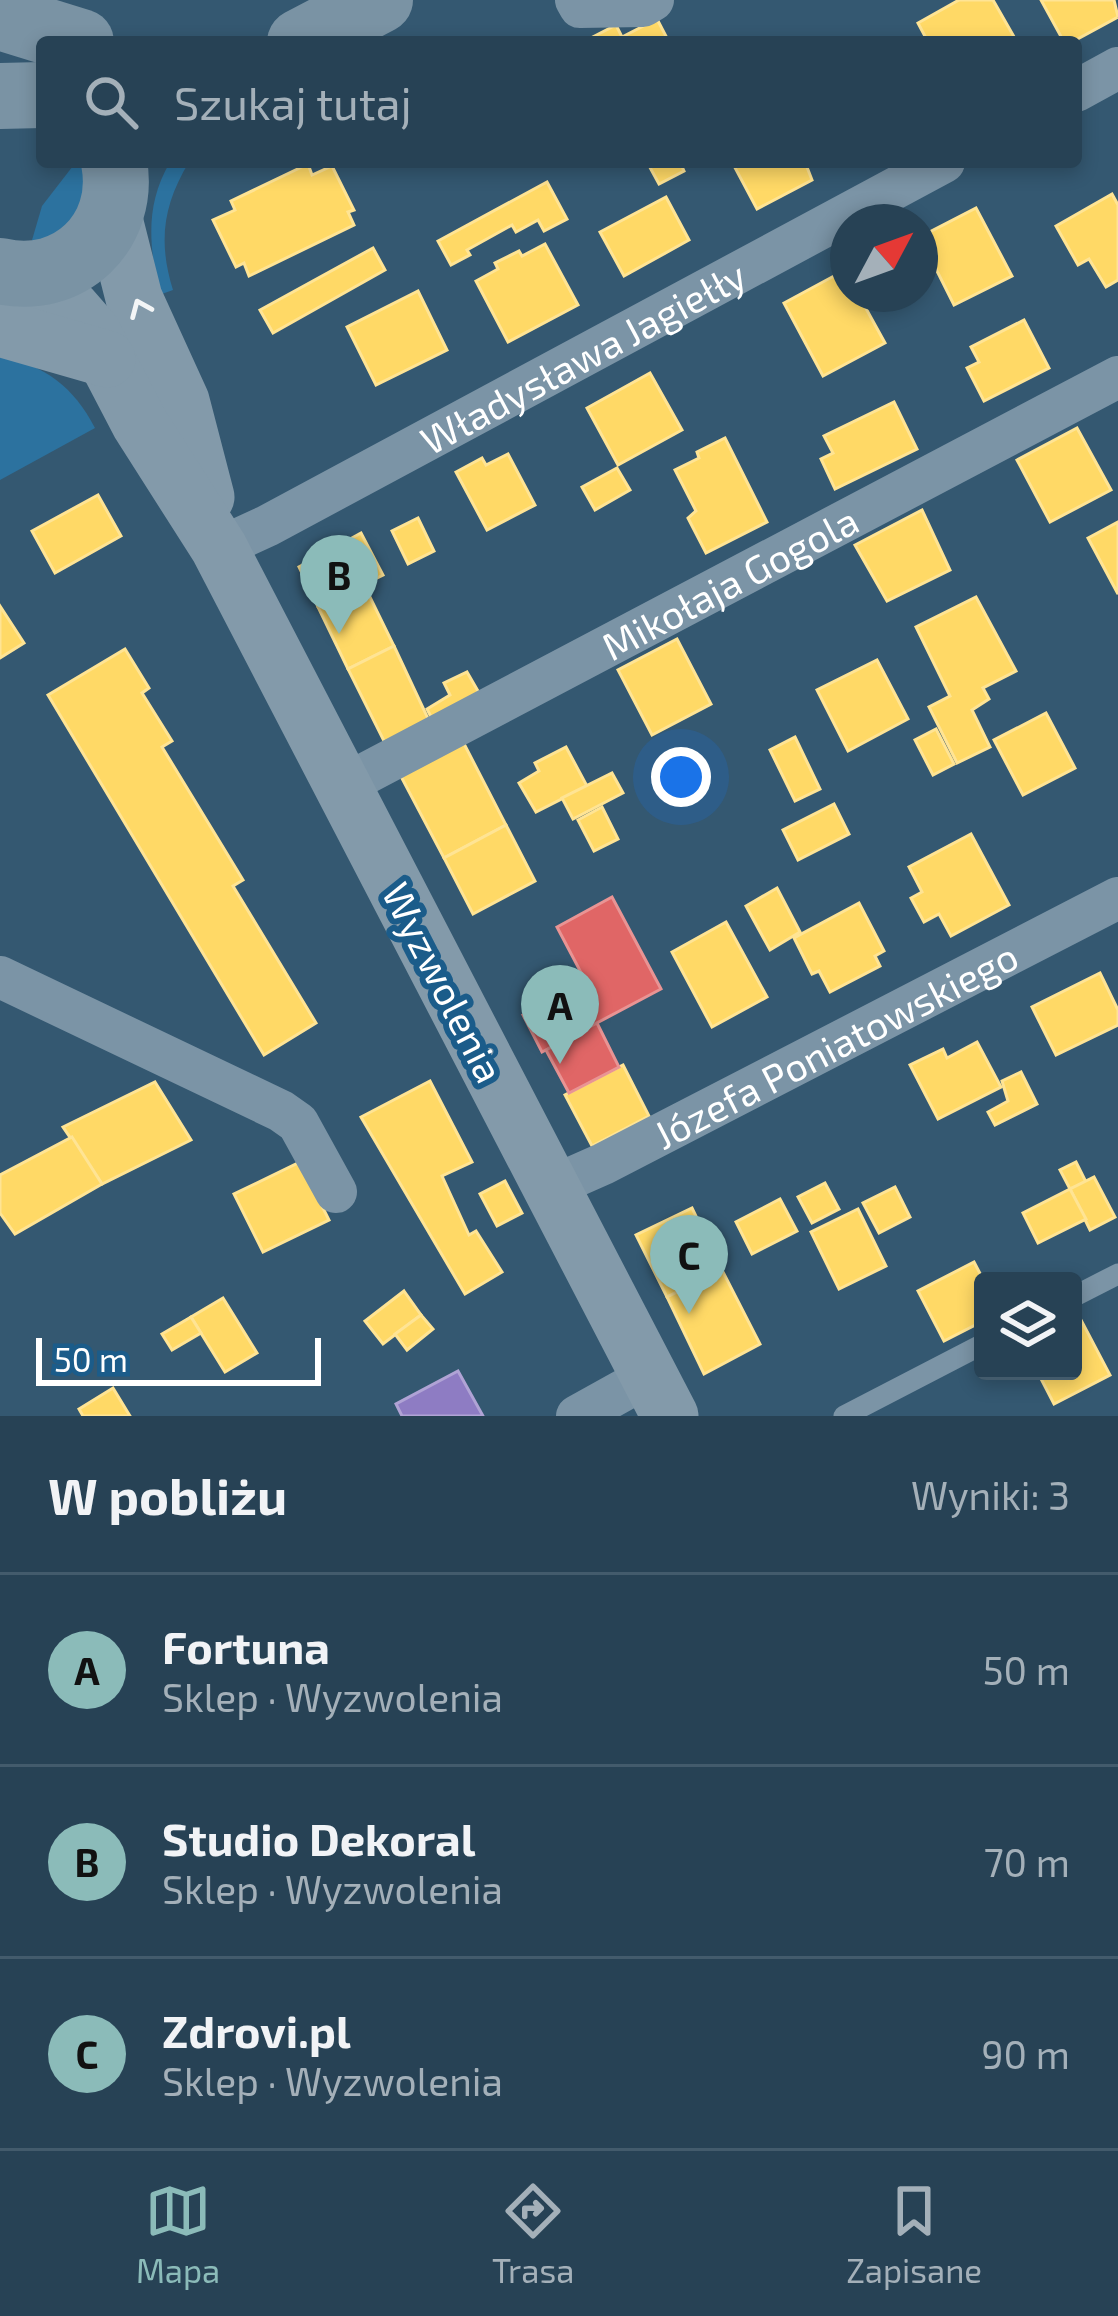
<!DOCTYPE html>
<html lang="pl">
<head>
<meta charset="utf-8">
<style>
	body { margin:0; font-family:"Exo 2",sans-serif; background:#334d5f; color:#f1f3f6 }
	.controls { position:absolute; right:36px; bottom:36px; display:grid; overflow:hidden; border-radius:12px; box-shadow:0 6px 18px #0003 }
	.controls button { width:108px; height:108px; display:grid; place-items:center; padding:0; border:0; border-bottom:3px solid #435b6c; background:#274255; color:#f1f3f6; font:60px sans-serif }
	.compass { position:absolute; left:830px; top:204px; width:108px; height:108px; border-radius:50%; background:#274255; box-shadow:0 6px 18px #0003; rotate:49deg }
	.scale { position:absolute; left:36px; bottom:30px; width:285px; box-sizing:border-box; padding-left:12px; border:6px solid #fff; border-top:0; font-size:33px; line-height:42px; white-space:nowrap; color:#fff; -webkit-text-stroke:9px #1b5c8a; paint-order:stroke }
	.you { position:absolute; left:681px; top:777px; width:42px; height:42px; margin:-30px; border:9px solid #fff; border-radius:50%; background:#1a73e8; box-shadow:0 0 0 18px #1a73e833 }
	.badge { display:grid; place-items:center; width:78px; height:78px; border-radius:50%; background:#8bbbb9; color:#111; font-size:39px; font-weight:700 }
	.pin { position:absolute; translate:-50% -99px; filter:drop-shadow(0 3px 6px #0008) }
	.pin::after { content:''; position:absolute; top:63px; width:42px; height:36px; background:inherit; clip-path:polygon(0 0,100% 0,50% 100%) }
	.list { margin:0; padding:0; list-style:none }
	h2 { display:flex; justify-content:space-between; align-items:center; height:156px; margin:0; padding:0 48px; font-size:51px }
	h2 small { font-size:39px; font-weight:400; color:#a4b0b9 }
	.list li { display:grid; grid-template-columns:78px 1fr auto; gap:36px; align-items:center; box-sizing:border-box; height:192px; padding:0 48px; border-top:3px solid #435b6c }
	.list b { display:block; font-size:45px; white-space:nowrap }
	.list p { margin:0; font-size:39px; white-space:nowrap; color:#a4b0b9 }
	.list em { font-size:39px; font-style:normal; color:#a4b0b9 }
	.icon { flex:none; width:66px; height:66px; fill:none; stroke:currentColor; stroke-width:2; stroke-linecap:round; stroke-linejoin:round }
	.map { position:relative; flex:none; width:1118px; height:1416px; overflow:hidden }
	.search { position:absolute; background:#274255; box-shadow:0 6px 18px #0003; left:36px; right:36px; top:36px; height:132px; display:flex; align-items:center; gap:30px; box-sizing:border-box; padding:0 42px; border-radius:12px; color:#a4b0b9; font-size:45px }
	.sheet { height:732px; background:#274255 }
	nav { display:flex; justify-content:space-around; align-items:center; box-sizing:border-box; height:168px; border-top:3px solid #435b6c; background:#274255; font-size:33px; color:#a4b0b9 }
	nav a { display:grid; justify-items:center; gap:6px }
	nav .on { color:#8bbbb9 }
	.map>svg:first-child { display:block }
	.green { fill:#2c729f }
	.homes { fill:#ffd966; stroke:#ffe494; stroke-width:3 }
	.shops { fill:#e06666; stroke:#e99494; stroke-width:3 }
	.offices { fill:#8e7cc3; stroke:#b0a3d5; stroke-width:3 }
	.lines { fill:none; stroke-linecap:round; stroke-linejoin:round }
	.lane { stroke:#7b94a6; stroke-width:21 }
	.street { stroke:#7b94a6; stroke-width:42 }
	.secondary { stroke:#839aaa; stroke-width:57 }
	.primary { stroke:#7a93a4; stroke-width:66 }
	.oneway { stroke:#f3f5f6 }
	.labels { text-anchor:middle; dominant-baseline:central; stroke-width:12; stroke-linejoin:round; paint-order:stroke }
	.street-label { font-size:39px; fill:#fff; stroke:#1b5c8a }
</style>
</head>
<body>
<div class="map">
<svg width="1118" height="1416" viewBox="0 0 1118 1416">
	<rect width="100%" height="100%" fill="#345871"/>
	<!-- green -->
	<g class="green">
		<path d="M76,162h10l2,9 -11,51 -47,25 12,-41z"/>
		<path d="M170,162h19c-26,43 -31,80 -16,128l-14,5c-9,-49 -15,-88 11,-133z"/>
		<path d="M0,355c46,12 73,31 95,73l-95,52z"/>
	</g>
	<!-- homes -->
	<g class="homes">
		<path d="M959,0h34l24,42h-89l-10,-19z"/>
		<path d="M1041,0h73l4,17 -46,25h-8z"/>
		<path d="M657,19l12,23h-86l33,-17 6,12z"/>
		<path d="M647,162h33l4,9 -25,13z"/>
		<path d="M732,162h73l7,18 -55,29z"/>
		<path d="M308,164l4,11 20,-9 22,44 -6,2 6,13 -105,51 -5,-13 -8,4 -23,-47 22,-10 -4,-9z"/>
		<path d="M547,182l20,37 -23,12 -6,-11 -22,12 -4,-7 -45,25 3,5 -19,10 -13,-24z"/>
		<path d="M1112,194l6,11v75l-12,7 -17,-28 -11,6 -22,-39z"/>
		<path d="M666,197l23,43 -65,36 -24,-44z"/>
		<path d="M976,208l36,68 -58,29 -34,-68z"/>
		<path d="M545,244l33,61 -70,37 -32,-61 22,-12 -3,-6 24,-12 3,5z"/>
		<path d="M373,248l12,22 -112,63 -13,-23z"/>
		<path d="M845,270l3,24h10l27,49 -62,33 -39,-73z"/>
		<path d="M418,291l29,59 -71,35 -29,-58z"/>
		<path d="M1024,320l25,48 -65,33 -17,-33 12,-6 -8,-15z"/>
		<path d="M650,373l32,57 -64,35 -31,-57z"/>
		<path d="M894,402l23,47 -82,40 -14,-30 12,-6 -9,-17z"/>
		<path d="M1077,428l34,62 -61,32 -33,-62z"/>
		<path d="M725,438l42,84 -61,31 -18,-35 8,-7 -21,-41 24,-12 -2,-6z"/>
		<path d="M508,454l27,51 -48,25 -31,-58 26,-14 4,7z"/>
		<path d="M617,468l13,22 -35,20 -13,-23z"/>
		<path d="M98,495l23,41 -66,37 -23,-42z"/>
		<path d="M922,510l28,60 -63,31 -32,-56z"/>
		<path d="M418,518l16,33 -26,13 -16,-33z"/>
		<path d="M1118,522v72l-30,-56z"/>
		<path d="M361,533l22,42 -65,32 -19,-40z"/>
		<path d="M364,585l30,61 -46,23 -30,-62z"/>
		<path d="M976,597l40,74 -33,17 6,11 -17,11 18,37 -33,16 -28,-56 21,-11 -34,-69z"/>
		<path d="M0,606l24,37 -24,15z"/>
		<path d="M677,639l34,65 -59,31 -34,-65z"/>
		<path d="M394,646l38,81 -44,22 -40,-80z"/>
		<path d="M125,649l24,39 -7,5 30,48 -10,6 81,133 -10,6 83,137 -52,32 -216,-360z"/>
		<path d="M877,660l31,59 -60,32 -31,-61z"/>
		<path d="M467,672l15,26 -47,27 -8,-16 23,-14 -6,-12z"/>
		<path d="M1046,713l29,55 -52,27 -29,-55z"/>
		<path d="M936,729l18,35 -21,11 -18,-35z"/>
		<path d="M460,736l46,89 -62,33 -47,-89z"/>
		<path d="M795,737l25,52 -25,12 -25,-51z"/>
		<path d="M566,747l21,39 -51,26 -17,-29 20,-12 -4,-8z"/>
		<path d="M612,773l11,20 -50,26 -11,-21z"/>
		<path d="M834,804l15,30 -51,26 -15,-30z"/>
		<path d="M602,807l16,32 -24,12 -16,-31z"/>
		<path d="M506,825l29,56 -62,33 -29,-56z"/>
		<path d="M971,834l38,71 -58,31 -12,-22 -15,8 -13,-24 11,-6 -13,-25z"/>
		<path d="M777,888l23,44 -30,18 -24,-44z"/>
		<path d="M859,903l25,48 -9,5 5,10 -50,26 -11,-21 -7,3 -18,-36z"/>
		<path d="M726,922l41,75 -55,30 -40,-75z"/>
		<path d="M1100,973l18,37v15l-62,30 -24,-48z"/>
		<path d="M977,1042l24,45 -63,32 -28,-54 33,-16 4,9z"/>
		<path d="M623,1065l26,51 -57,30 -27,-51z"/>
		<path d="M1021,1072l16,32 -42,21 -7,-13 20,-11 -6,-20z"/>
		<path d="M430,1081l42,81 -30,14 27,59 7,-4 26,41 -37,22 -104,-177z"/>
		<path d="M155,1082l36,58 -89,44 -39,-57z"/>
		<path d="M72,1137l30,47 -87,50 -15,-21v-38z"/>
		<path d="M300,1162l29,58 -66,32 -29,-58z"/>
		<path d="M1076,1162l10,20 -16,7 -10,-19z"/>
		<path d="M1094,1177l21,40 -25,13 -20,-41z"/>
		<path d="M505,1181l17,32 -25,13 -17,-32z"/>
		<path d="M825,1183l14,26 -27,14 -14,-26z"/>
		<path d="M895,1187l15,30 -31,16 -16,-30z"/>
		<path d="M1070,1189l16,30 -48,24 -15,-30z"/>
		<path d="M780,1199l17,32 -45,23 -16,-32z"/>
		<path d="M692,1208l30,62 -55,27 -31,-62z"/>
		<path d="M858,1209l28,57 -47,23 -28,-57z"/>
		<path d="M974,1262l10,19 -1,40 -39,20 -26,-50z"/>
		<path d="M722,1270l38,74 -56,30 -37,-77z"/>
		<path d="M404,1291l17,24 -38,29 -18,-23z"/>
		<path d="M223,1298l34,55 -32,19 -34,-55z"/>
		<path d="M421,1315l12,14 -26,21 -12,-16z"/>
		<path d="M191,1317l10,16 -29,17 -10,-16z"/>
		<path d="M1081,1320l29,55 -56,29 -17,-33h36v-47z"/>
		<path d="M113,1388l17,28h-47l-4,-7z"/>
	</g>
	<!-- shops -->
	<g class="shops">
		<path d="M612,897l49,92 -119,63 -19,-37 63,-33 -29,-55z"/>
		<path d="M597,1023l22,44 -50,26 -23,-43z"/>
	</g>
	<!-- offices -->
	<path class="offices" d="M458,1371l25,45h-81l-6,-12z"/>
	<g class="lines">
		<!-- lane -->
		<g class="lane">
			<path d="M1073,1297l45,-23"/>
			<path d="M844,1416l139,-72"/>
		</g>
		<!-- street -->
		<g class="street">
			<path d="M576,0l4,7 63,-1 10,-6"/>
			<path d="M1076,91l42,-23"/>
			<path id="s1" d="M219,548l48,-22 677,-364"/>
			<path id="s2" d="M342,786l776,-409"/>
			<path d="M0,977l281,134 17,12 38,69"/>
			<path id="s3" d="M551,1187l52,-23 515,-266"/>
			<path d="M577,1416l72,-40"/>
		</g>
		<!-- secondary -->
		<g class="secondary">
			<path d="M112,211l22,87 47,103 25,96"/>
			<path d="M27,275l44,33 21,24 48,92 79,124 451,868"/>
			<path d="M0,328l107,31"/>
		</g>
		<!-- primary -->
		<g class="primary">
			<path d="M0,17l81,25"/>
			<path d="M300,42l80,-42"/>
			<path d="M0,96l42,-1"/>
			<path d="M0,271c69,16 127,-39 114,-109"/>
		</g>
	</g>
	<!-- one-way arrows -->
	<defs><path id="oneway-chevron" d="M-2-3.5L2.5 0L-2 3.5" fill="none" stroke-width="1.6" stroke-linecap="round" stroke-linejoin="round" transform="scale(3)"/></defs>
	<use class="oneway" href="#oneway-chevron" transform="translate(140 308) rotate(-113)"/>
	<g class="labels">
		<!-- street labels -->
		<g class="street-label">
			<text stroke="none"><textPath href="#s1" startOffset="411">Władysława Jagiełły</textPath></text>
			<text stroke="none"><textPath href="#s2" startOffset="438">Mikołaja Gogola</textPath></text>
			<text transform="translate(444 982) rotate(63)">Wyzwolenia</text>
			<text stroke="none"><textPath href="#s3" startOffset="318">Józefa Poniatowskiego</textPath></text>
		</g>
	</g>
</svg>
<div class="controls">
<button><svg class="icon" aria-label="layers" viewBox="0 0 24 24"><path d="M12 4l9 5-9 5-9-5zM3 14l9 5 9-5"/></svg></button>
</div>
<svg class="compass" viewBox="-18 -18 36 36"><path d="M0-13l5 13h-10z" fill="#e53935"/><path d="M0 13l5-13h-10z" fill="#a4b0b9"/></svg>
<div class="scale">50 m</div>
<div class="you"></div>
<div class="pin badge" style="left:560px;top:1064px">A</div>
<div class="pin badge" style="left:339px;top:634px">B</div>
<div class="pin badge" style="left:689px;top:1314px">C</div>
<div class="search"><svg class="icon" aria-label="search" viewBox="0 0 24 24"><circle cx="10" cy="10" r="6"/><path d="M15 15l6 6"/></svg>Szukaj tutaj</div>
</div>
<section class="sheet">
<h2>W pobliżu<small>Wyniki: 3</small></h2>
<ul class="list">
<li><span class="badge">A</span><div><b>Fortuna</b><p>Sklep · Wyzwolenia</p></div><em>50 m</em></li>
<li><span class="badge">B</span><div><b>Studio Dekoral</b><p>Sklep · Wyzwolenia</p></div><em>70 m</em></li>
<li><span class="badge">C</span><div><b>Zdrovi.pl</b><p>Sklep · Wyzwolenia</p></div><em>90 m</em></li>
</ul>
</section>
<nav>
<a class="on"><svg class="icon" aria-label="map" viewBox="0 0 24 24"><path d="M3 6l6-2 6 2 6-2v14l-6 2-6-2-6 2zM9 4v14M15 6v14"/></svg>Mapa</a>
<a><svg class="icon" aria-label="directions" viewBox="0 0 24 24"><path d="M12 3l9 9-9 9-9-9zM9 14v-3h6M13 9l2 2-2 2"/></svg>Trasa</a>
<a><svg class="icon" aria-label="saved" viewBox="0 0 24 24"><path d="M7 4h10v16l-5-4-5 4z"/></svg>Zapisane</a>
</nav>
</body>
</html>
